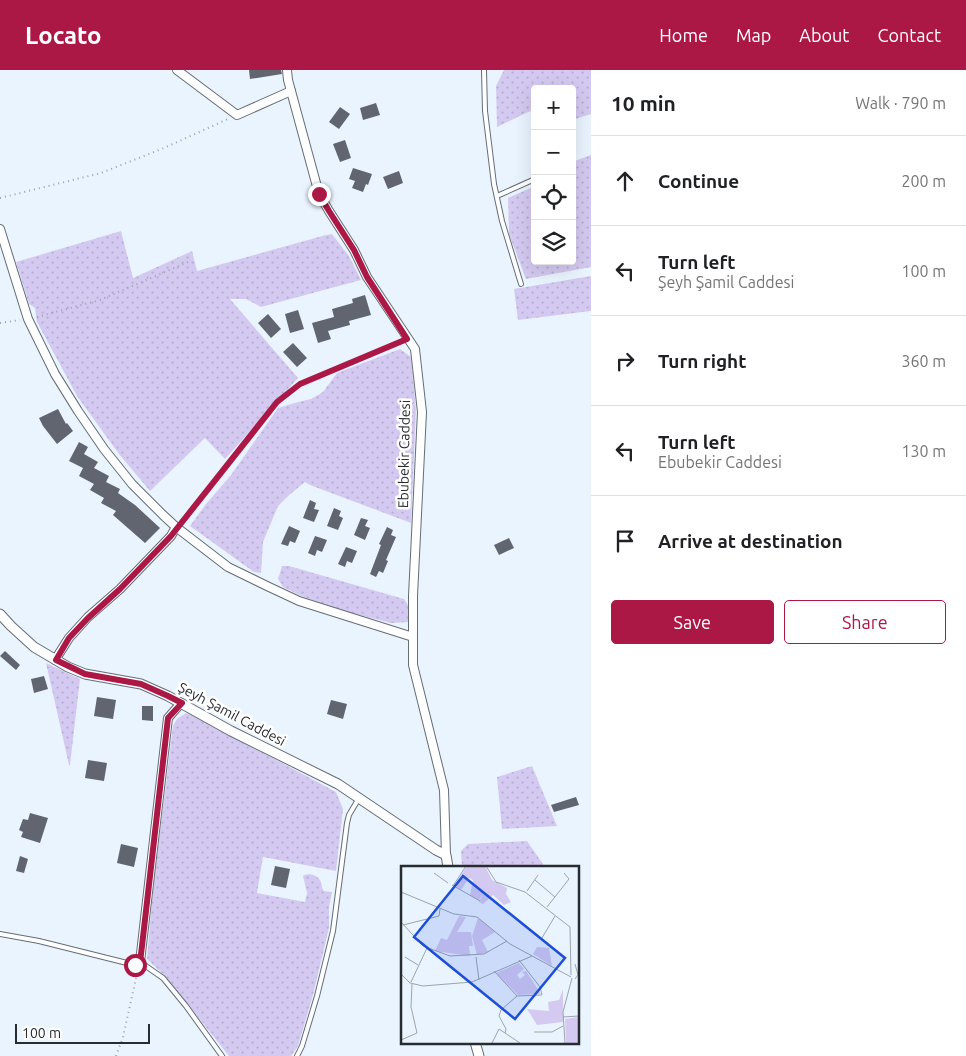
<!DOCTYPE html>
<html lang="en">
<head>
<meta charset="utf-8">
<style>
	body { margin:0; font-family:Ubuntu,sans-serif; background:#f2f2f2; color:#202124 }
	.controls { position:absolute; right:15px; top:15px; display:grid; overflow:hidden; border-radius:5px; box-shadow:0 5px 20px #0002 }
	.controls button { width:45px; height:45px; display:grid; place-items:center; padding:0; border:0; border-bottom:1px solid #e0e0e0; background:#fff; color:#202124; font:25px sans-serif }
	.scale { position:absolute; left:15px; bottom:12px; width:135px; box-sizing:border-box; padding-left:5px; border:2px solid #282c30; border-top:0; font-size:14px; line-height:18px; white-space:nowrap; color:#282c30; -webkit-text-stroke:4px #fff; paint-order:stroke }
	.stop { position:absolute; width:15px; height:15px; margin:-11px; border:4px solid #ac1846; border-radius:50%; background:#fff }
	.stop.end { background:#ac1846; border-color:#fff; box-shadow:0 1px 5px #0008 }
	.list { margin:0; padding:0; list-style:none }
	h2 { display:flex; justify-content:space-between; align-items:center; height:65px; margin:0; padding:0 20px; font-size:21px }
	h2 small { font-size:16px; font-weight:400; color:#757577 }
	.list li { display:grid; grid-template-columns:32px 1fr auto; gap:15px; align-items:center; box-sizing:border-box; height:90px; padding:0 20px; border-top:1px solid #e0e0e0 }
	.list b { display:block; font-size:19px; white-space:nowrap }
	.list p { margin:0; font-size:16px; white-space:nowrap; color:#757577 }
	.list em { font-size:16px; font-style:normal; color:#757577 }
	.actions { display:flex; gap:10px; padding:15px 20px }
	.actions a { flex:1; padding:11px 0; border:1px solid #ac1846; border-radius:5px; text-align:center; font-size:18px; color:#ac1846 }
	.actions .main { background:#ac1846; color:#fff }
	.icon { flex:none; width:28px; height:28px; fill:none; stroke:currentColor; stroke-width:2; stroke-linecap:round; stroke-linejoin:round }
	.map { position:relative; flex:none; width:591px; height:986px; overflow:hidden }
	header { display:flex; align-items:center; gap:30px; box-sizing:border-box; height:70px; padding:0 25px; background:#ac1846; color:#fff }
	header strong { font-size:24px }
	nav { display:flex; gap:28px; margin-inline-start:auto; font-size:18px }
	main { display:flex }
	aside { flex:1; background:#fff }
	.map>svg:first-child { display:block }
	.grass { fill:url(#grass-dots) }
	.building { fill:#616570 }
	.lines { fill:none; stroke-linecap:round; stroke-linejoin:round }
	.service-casing { stroke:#646d76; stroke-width:6 }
	.minor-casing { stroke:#646d76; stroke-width:10 }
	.tertiary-casing { stroke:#646d76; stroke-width:11 }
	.path { stroke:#9ba2aa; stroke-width:2; stroke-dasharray:1 4; stroke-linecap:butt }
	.service { stroke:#fff; stroke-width:4 }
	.minor { stroke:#fff; stroke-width:8 }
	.tertiary { stroke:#fff; stroke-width:9 }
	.route { stroke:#ac1846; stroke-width:6 }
	.labels { text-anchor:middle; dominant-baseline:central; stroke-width:5; stroke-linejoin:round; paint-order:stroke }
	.street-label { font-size:14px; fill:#282c30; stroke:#fff }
	.inset-road { fill:none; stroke:#9ca4ac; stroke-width:1 }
	.view { fill:#1d4ed8; fill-opacity:0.15; stroke:#1d4ed8; stroke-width:2.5 }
	.inset-edge { fill:none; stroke:#282c30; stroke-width:2.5 }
</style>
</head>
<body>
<header>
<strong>Locato</strong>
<nav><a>Home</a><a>Map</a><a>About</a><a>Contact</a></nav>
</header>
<main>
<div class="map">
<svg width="591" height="986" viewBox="0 0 591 986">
	<defs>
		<pattern id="grass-dots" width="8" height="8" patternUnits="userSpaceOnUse" patternTransform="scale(1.25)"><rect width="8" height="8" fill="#d4caf1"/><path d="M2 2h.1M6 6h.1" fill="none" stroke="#b6aecf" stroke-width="1.8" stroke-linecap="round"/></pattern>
	</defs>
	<rect width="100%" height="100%" fill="#eaf4ff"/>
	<!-- grass -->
	<g class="grass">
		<path d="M504,0h87v44l-19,6v-31h-37v21l-7,2 -31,15 -1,-41z"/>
		<path d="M591,85v112l-65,12 -17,-45 -1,-36 27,-12v75h37v-99z"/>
		<path d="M121,161l12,47 59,-27 5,20 129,-36 6,-1 17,22 12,24 -100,27 -15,-8h-16l68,79 -73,81 -20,-21 -55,53 -31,-37 -42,-58 -40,-74 -2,-14 -6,-4 -13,-42z"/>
		<path d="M591,206v37v-2l-73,9 -4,-31z"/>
		<path d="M400,279l11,8 5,53 -5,113 -101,-38 -5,-3 -17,14 -10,10 -15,36 -2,31 -7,-1 -64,-46 16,-22 25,-29 47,-67 20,-6 13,-3 12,-7 14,-19z"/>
		<path d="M282,496h7l115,33 6,9 -1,14 -18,1 -51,-13 -39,-14 -18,-9 -5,-8z"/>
		<path d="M46,593l34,16 -10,86h-1z"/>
		<path d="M186,643l7,2 143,77 7,17 -7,62 -73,-14 -6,36 48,9 2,-9 -4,-17 1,-1c10,-3 18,3 18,13l2,3 8,1 -3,15v21l-16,67 -15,51 -7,10h-62l-63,-79 -19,-18 6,-70 20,-163 4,-7z"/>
		<path d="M532,696l25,60 -55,3 -5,-52z"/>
		<path d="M527,771l18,26h-83l-1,-16 7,-7z"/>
	</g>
	<!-- building -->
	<g class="building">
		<path d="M249,0h32l1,4 -32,5z"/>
		<path d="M376,33l4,12 -17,5 -3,-12z"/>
		<path d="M340,37l10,7 -11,15 -10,-7z"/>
		<path d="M345,70l6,18 -11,4 -7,-18z"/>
		<path d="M353,98l19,6 -4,11 -2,-1 -3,8 -11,-4 3,-7 -6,-2z"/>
		<path d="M399,101l4,12 -15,6 -5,-12z"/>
		<path d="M365,225l6,20 -22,6 1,4 -22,6 3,8 -13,4 -6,-20 22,-6 -2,-8 21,-6 -1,-4z"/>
		<path d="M298,240l6,19 -14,4 -5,-19z"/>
		<path d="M268,244l13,15 -10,9 -13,-15z"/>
		<path d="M293,273l14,15 -10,9 -14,-15z"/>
		<path d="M58,339l8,15 1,-1 6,8 -16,13 -14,-18 -4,-8z"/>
		<path d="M79,372l9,5 -4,7 14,8 -4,6 15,8 -3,6 14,7 -2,4 17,12 25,23 -15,15 -32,-28 3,-4 -15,-8 3,-5 -14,-8 4,-6 -15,-8 4,-8 -14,-7z"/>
		<path d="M310,430l6,3 -2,6 5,1 -5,12 -11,-4z"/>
		<path d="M334,438l7,3 -2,5 4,2 -5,12 -11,-4z"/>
		<path d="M361,448l7,2 -3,6 5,2 -5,12 -11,-5z"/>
		<path d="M289,456l11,5 -5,12 -5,-2 -2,5 -7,-2z"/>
		<path d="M387,457l6,3 -2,5 5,2 -10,23 2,1 -5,12 -4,-2 -3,6 -6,-3 11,-29 -2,-1z"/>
		<path d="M315,466l12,4 -5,12 -5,-2 -2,6 -7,-3z"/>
		<path d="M509,468l5,10 -15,7 -5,-10z"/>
		<path d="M346,477l11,4 -5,12 -5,-2 -2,6 -7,-3z"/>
		<path d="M5,581l15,14 -4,5 -16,-14z"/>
		<path d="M44,606l4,13 -14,4 -3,-14z"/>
		<path d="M97,627l19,3 -3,19 -19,-3z"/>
		<path d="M331,630l16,4 -4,15 -16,-5z"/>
		<path d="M142,636h11v15l-11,-1z"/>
		<path d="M88,690l19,3 -3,18 -19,-3z"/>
		<path d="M576,727l3,8 -25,7 -3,-7z"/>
		<path d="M30,743l18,5 -8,25 -19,-6 2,-5 -4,-2 4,-11 5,1z"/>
		<path d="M121,774l17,4 -4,19 -17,-4z"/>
		<path d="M20,786l8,3 -4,14 -8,-2z"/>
		<path d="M275,796l15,3 -4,19 -15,-3z"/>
	</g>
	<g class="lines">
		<defs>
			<g id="service">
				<path d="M484,0l1,41 9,73 8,37 19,63"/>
				<path d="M497,126l38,-17"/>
				<path d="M0,864l39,7 96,24 5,-3 23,16 23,28 36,50"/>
				<path d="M297,986l5,-10 15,-50 16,-65 14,-108 2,-8 10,-17"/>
			</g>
			<g id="minor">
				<path d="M177,0l60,45 54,-24"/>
				<path d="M287,0l1,10 31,114 10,17 25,39 13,27 48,72 7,63 -9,184v69l31,125 2,65"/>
				<path d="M0,159l28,90 27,55 23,37 26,38 28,35 31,31 13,12 52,40 39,19 32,15 114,36"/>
				<path d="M55,590l14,-22 19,-21 32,-28 51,-53 5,-9"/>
				<path d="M140,892l28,-244 13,-15"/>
			</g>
			<g id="tertiary">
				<path d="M0,544l11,12 23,21 34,20 17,7 56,10 27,12 63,35 107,53 98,66 10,5 2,12"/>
				<path d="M475,972l4,14"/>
			</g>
		</defs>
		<!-- service casing -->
		<use href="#service" class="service-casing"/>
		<!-- minor casing -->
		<use href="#minor" class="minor-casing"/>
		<!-- tertiary casing -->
		<use href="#tertiary" class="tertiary-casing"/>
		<!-- path -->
		<g class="path">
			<path d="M0,128l101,-25 63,-25 64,-29"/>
			<path d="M37,247l63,-17 88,-38"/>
			<path d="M0,253l20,-3"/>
			<path d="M181,451l96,-119 22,-18 103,-43"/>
			<path d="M116,986l7,-19 15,-68"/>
		</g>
		<!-- service -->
		<use href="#service" class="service"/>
		<!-- minor -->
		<use href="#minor" class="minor"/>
		<!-- tertiary -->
		<use href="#tertiary" class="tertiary"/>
	</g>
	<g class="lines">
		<!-- route -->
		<path class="route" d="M135,895l5,-3 2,-16 26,-228 14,-15 -14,-7 -27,-12 -56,-10 -29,-14 13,-22 19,-20 32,-29 51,-53 106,-134 23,-18 107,-45 -40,-62 -13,-27 -25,-39 -10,-17"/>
	</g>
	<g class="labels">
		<!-- street labels -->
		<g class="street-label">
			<text transform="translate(404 384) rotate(-89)">Ebubekir Caddesi</text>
			<text transform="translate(232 644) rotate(28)">Şeyh Şamil Caddesi</text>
		</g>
	</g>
	<!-- overview -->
	<g transform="translate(401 796)">
		<rect width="178" height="178" fill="#eaf4ff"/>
		<path d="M66,0h18l7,14 15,8 -1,6 5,8 -7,3 -11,-10 -10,9 -4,-2 5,-10 -5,8 -9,-5 3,-15 -4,-2 -8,12 -4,-3v-6zM58,50l7,1 -9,15h14l2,14h-4l1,10 -35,-5 6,-13 6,2zM77,52l17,14 -13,8 6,12 -11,3 -5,-19zM136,81l12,1 3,18 -19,-12zM118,97l5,6 -7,6 3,4 5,-4 -3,-3 4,-1 15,23 -23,1 -22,-22zM162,123v33l-26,3 -10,-16 22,2 -1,-9 11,-2z" fill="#d4caf1"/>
		<path d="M177,151v26h-12l-1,-24z" fill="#d4caf1"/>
		<path class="inset-road" d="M85,0l10,16 29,10 45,35 1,48M33,7l14,10M134,14l20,17M51,19l28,16M52,20l13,-20M126,25l11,-16M0,26l53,22 23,3 33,27 61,33M146,41l22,-28 -5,-6M0,56l22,24 27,10 34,-2 23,-13M2,59l36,-9 1,-7M141,72l13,-22M4,91l13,8M75,91l3,23M93,105l23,25M0,108l9,9 13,3 49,-4 60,-26M174,113l3,-4 -3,-11M10,116l16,-34M162,151l16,-1M133,166h18l11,-6M104,167l1,-4 -7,-13 2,-6 16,-14 25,-1 -2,-8 -21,-27M1,177l-1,-3 16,-7 -6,-26 1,-23M91,177l7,-14 21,14M164,177l-2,-31 9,-34"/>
		<path class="view" d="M62,10l102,82 -50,61 -101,-82z"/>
		<rect width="178" height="178" class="inset-edge"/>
	</g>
</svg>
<div class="controls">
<button>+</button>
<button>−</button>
<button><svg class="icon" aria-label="locate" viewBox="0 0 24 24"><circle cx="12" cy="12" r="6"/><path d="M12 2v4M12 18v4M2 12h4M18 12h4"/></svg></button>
<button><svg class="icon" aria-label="layers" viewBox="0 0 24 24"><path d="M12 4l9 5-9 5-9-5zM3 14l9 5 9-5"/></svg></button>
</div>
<div class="scale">100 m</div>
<div class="stop" style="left:135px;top:895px"></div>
<div class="stop end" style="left:319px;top:124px"></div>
</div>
<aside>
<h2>10 min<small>Walk · 790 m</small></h2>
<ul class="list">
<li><svg class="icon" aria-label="ahead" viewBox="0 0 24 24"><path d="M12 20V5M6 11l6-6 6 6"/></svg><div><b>Continue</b></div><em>200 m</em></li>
<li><svg class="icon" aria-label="left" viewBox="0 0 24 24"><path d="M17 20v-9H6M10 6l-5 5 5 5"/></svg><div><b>Turn left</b><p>Şeyh Şamil Caddesi</p></div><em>100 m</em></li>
<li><svg class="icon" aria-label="right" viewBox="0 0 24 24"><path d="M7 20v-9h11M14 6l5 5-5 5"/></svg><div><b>Turn right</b></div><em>360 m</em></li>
<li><svg class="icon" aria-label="left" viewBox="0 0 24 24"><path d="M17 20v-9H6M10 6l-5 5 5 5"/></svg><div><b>Turn left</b><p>Ebubekir Caddesi</p></div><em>130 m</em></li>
<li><svg class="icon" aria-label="arrive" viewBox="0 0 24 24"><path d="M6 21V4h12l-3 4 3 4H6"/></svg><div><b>Arrive at destination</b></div></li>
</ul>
<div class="actions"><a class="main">Save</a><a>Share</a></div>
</aside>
</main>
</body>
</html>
